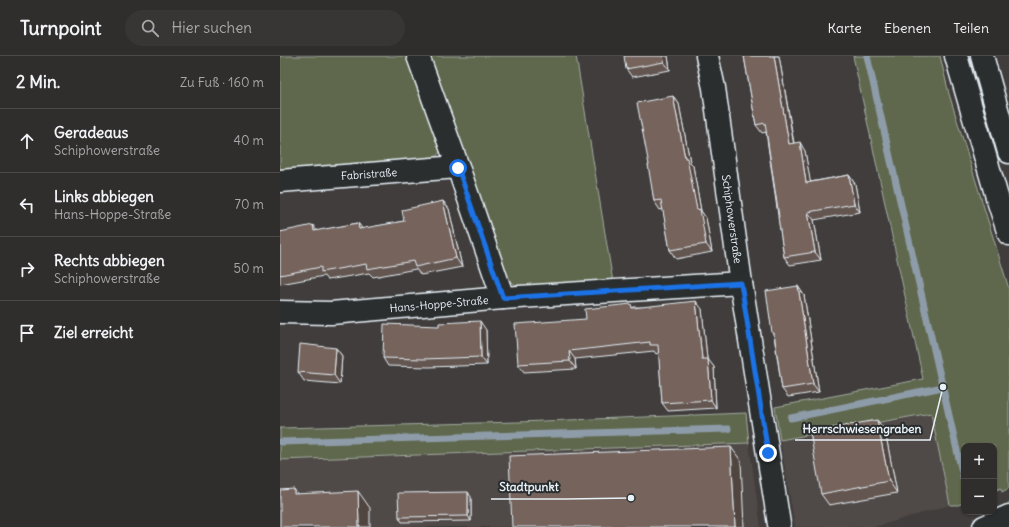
<!DOCTYPE html>
<html lang="de">
<head>
<meta charset="utf-8">
<style>
	body { margin:0; font-family:Delius,sans-serif; background:#383635; color:#f1f3f6 }
	.controls { position:absolute; right:12px; bottom:12px; display:grid; overflow:hidden; border-radius:8px; box-shadow:0 1px 3px #0004 }
	.controls button { width:36px; height:36px; display:grid; place-items:center; padding:0; border:0; border-bottom:1px solid #4b4a49; background:#302e2d; color:#f1f3f6; font:20px sans-serif }
	.stop { position:absolute; width:12px; height:12px; margin:-9px; border:3px solid #1a73e8; border-radius:50%; background:#fff }
	.stop.end { background:#1a73e8; border-color:#fff; box-shadow:0 1px 4px #0008 }
	.list { margin:0; padding:0; list-style:none }
	h2 { display:flex; justify-content:space-between; align-items:center; height:52px; margin:0; padding:0 16px; font-size:17px }
	h2 small { font-size:13px; font-weight:400; color:#a8a8aa }
	.list li { display:grid; grid-template-columns:26px 1fr auto; gap:12px; align-items:center; box-sizing:border-box; height:64px; padding:0 16px; border-top:1px solid #4b4a49 }
	.list b { display:block; font-size:15px; white-space:nowrap }
	.list p { margin:0; font-size:13px; white-space:nowrap; color:#a8a8aa }
	.list em { font-size:13px; font-style:normal; color:#a8a8aa }
	.icon { flex:none; width:22px; height:22px; fill:none; stroke:currentColor; stroke-width:2; stroke-linecap:round; stroke-linejoin:round }
	.map { position:relative; flex:none; width:729px; height:471px; overflow:hidden }
	header { display:flex; align-items:center; gap:24px; box-sizing:border-box; height:56px; padding:0 20px; background:#302e2d; border-bottom:1px solid #4b4a49 }
	header strong { font-size:19px }
	nav { display:flex; gap:22px; margin-inline-start:auto; font-size:14px }
	.search { width:280px; height:36px; background:#383635; display:flex; align-items:center; gap:10px; box-sizing:border-box; padding:0 14px; border-radius:22px; color:#a8a8aa; font-size:15px }
	main { display:flex }
	aside { flex:1; background:#302e2d }
	.map>svg:first-child { display:block }
	.built { fill:#504846 }
	.green { fill:#5e674d; stroke:#a3aca2 }
	.lines { fill:none; stroke-linecap:round; stroke-linejoin:round }
	.stream { stroke:#8e9ca9; stroke-width:7 }
	.minor-casing { stroke:#e8f1f8; stroke-width:25 }
	.highway-casing { stroke:#e8f1f8; stroke-width:25 }
	.minor { stroke:#2a2d2e; stroke-width:22 }
	.highway { stroke:#2a2d2e; stroke-width:22 }
	.wall { fill:#64554f; stroke:#e8f1f8 }
	.shaded-wall { fill:#514540; stroke:#e8f1f8 }
	.building { fill:#74635c; stroke:#e8f1f8 }
	.route { stroke:#1a73e8; stroke-width:5 }
	.labels { text-anchor:middle; dominant-baseline:central; stroke-width:4; stroke-linejoin:round; paint-order:stroke }
	.street-label { font-size:11px; fill:#e8f1f8; stroke:#2a2d2e }
	.leader { fill:none; stroke:#e8f1f8; stroke-width:1.5 }
	.callout-dot { fill:#e8f1f8; stroke:#2a2d2e; stroke-width:1.5 }
	.callout-label { font-size:12px; text-anchor:middle; font-weight:bold; fill:#e8f1f8; stroke:#2a2d2e; stroke-width:4; stroke-linejoin:round; paint-order:stroke }
</style>
</head>
<body>
<header>
<strong>Turnpoint</strong>
<div class="search"><svg class="icon" aria-label="search" viewBox="0 0 24 24"><circle cx="10" cy="10" r="6"/><path d="M15 15l6 6"/></svg>Hier suchen</div>
<nav><a>Karte</a><a>Ebenen</a><a>Teilen</a></nav>
</header>
<main>
<aside>
<h2>2 Min.<small>Zu Fuß · 160 m</small></h2>
<ul class="list">
<li><svg class="icon" aria-label="ahead" viewBox="0 0 24 24"><path d="M12 20V5M6 11l6-6 6 6"/></svg><div><b>Geradeaus</b><p>Schiphowerstraße</p></div><em>40 m</em></li>
<li><svg class="icon" aria-label="left" viewBox="0 0 24 24"><path d="M17 20v-9H6M10 6l-5 5 5 5"/></svg><div><b>Links abbiegen</b><p>Hans-Hoppe-Straße</p></div><em>70 m</em></li>
<li><svg class="icon" aria-label="right" viewBox="0 0 24 24"><path d="M7 20v-9h11M14 6l5 5-5 5"/></svg><div><b>Rechts abbiegen</b><p>Schiphowerstraße</p></div><em>50 m</em></li>
<li><svg class="icon" aria-label="arrive" viewBox="0 0 24 24"><path d="M6 21V4h12l-3 4 3 4H6"/></svg><div><b>Ziel erreicht</b></div></li>
</ul>
</aside>
<div class="map">
<svg width="729" height="471" viewBox="0 0 729 471">
	<rect width="100%" height="100%" fill="#403d3c"/>
	<filter id="ink" filterUnits="userSpaceOnUse"><feTurbulence type="fractalNoise" baseFrequency=".025" numOctaves="2"/><feDisplacementMap in="SourceGraphic" scale="8" xChannelSelector="R" yChannelSelector="G"/><feConvolveMatrix kernelMatrix="1 2 1 2 8 2 1 2 1" color-interpolation-filters="sRGB"/></filter>
	<g filter="url(#ink)">
		<!-- built -->
		<g class="built">
			<path d="M651,357l19,92 -75,22h-80l-15,-87z"/>
			<path d="M469,387l12,84h-481v-67z"/>
		</g>
		<!-- green -->
		<g class="green">
			<path d="M0,0h131l31,93 -5,7 -10,6 -147,12z"/>
			<path d="M147,0h149l37,226 -89,6 -12,-5 -7,-8z"/>
			<path d="M573,0h87l9,38 60,195v199l-7,4 -1,-4 -7,3v-45h-30v57l-6,2h-8l-19,-92 -151,27 -5,-33 148,-28z"/>
			<path d="M466,357l3,30 -469,17v-32l238,-6z"/>
		</g>
		<g class="lines">
			<!-- stream -->
			<g class="stream">
				<path d="M587,0l97,425"/>
				<path d="M511,362l152,-31"/>
				<path d="M0,386l448,-13"/>
			</g>
			<defs>
				<g id="minor">
					<path d="M138,0l40,111 45,131"/>
					<path d="M427,0l7,32 27,195 38,241"/>
					<path d="M0,125l178,-14"/>
					<path d="M0,256l51,1 172,-15 238,-15"/>
					<path d="M704,471l25,-11"/>
				</g>
				<g id="highway">
					<path d="M676,0l41,141 12,37"/>
					<path d="M702,0l27,96"/>
				</g>
			</defs>
			<!-- minor casing -->
			<use href="#minor" class="minor-casing"/>
			<!-- highway casing -->
			<use href="#highway" class="highway-casing"/>
			<!-- minor -->
			<use href="#minor" class="minor"/>
			<!-- highway -->
			<use href="#highway" class="highway"/>
		</g>
		<!-- wall -->
		<g class="wall">
			<path d="M388,0l2,14 -38,7 -6,-8z"/>
			<path d="M464,0h35l15,87 11,8 5,31 39,-7 6,9 5,28 -46,8 7,40 -31,5 -6,-8 -18,-125 -4,1 -6,-8z"/>
			<path d="M393,40l6,8 11,58 3,4 8,45 5,7 6,34 -36,7 -6,-9 -7,-41 -3,1 -6,-9 -5,-36z"/>
			<path d="M163,145l6,8 13,58 -41,8 -5,-6 -43,8 -4,-4 -42,7 -3,-4 -44,8v-52l37,-1 41,-8 4,6 42,-8z"/>
			<path d="M524,239l15,97 -31,5 -6,-8 -8,-53 -2,-3z"/>
			<path d="M354,251l68,2 5,50 7,8 2,41 -48,3 -6,-8 -3,-50 -3,1 -2,-3 -79,8 1,10 -52,3 -6,-8 68,-45z"/>
			<path d="M206,274l1,35 -58,2 -41,-1 -5,-8z"/>
			<path d="M56,292l6,8 -2,28 -36,-3 -6,-9z"/>
			<path d="M597,364l8,11 12,62 -68,12 -8,-11z"/>
			<path d="M191,441v24l-69,1 -3,-5z"/>
		</g>
		<!-- shaded-wall -->
		<g class="shaded-wall">
			<path d="M383,0h5l2,14 -6,-8z"/>
			<path d="M494,0h5l16,96 -6,-8z"/>
			<path d="M393,40l6,8 11,58 3,4 8,45 5,7 6,34 -6,-8 -9,-34 -12,-52z"/>
			<path d="M520,86l5,9 7,40 -6,-8z"/>
			<path d="M569,119l6,9 5,28 -6,-8z"/>
			<path d="M163,145l6,8 13,58 -6,-9z"/>
			<path d="M528,156l6,8 7,40 -6,-8z"/>
			<path d="M78,167l6,8 -5,-2z"/>
			<path d="M33,169l6,9 -5,-3z"/>
			<path d="M518,230l6,9 15,97 -6,-8z"/>
			<path d="M416,245l6,8 6,59 -6,-9z"/>
			<path d="M200,265l6,9 1,35 -6,-8z"/>
			<path d="M56,292l6,8 -2,28 -6,-9z"/>
			<path d="M289,295l6,8 1,10 -6,-8z"/>
			<path d="M428,303l6,8 2,41 -5,-8z"/>
			<path d="M597,364l8,11 12,62 -8,-12z"/>
			<path d="M451,391l10,14 3,66h-9z"/>
			<path d="M14,433l12,17 -12,-12z"/>
			<path d="M78,435l12,17v19h-11z"/>
			<path d="M188,436l3,5v24l-3,-5z"/>
		</g>
		<!-- building -->
		<g class="building">
			<path d="M344,0h39l1,6 -38,7z"/>
			<path d="M464,0h30l15,88 11,-2 6,41 43,-8 5,29 -46,8 7,40 -31,5 -6,-40h1l-14,-94 -9,2z"/>
			<path d="M393,40l12,62h2l10,52 3,-1 6,35 -36,6 -9,-50 -7,1 -6,-36h1l-12,-62z"/>
			<path d="M163,145l13,57 -41,9 -2,-6 -46,8 -1,-5 -45,8v-5l-41,8v-43l33,-7 1,6 44,-8 1,6 45,-8 -2,-11z"/>
			<path d="M518,230l15,98 -31,5 -8,-56h-2l-6,-42z"/>
			<path d="M416,245l6,58h6l3,41 -49,3 -4,-58h-8v-3l-81,9 1,10 -52,3 -3,-40 71,-5 -1,-10 46,-5 1,4z"/>
			<path d="M200,265l1,36 -58,2 -40,-1 1,-34 55,2v-3z"/>
			<path d="M20,288l36,4 -2,27 -36,-3z"/>
			<path d="M597,364l12,61 -68,13 -11,-62z"/>
			<path d="M451,391l4,80h-223l-3,-71z"/>
			<path d="M14,433v5l64,-3 1,36h-79v-37z"/>
			<path d="M188,436v24l-69,1 -1,-24z"/>
		</g>
	</g>
	<g class="lines" filter="url(#ink)">
		<!-- route -->
		<path class="route" d="M178,112l45,130 238,-15 27,170"/>
	</g>
	<g class="labels">
		<!-- street labels -->
		<g class="street-label">
			<text transform="translate(89 118) rotate(-4)">Fabristraße</text>
			<text transform="translate(452 163) rotate(82)">Schiphowerstraße</text>
			<text transform="translate(159 248) rotate(-5)">Hans-Hoppe-Straße</text>
		</g>
	</g>
	<!-- callouts -->
	<path class="leader" d="M663 331L650 384H515M351 442L286 443H211"/>
	<g class="callout-dot">
		<circle cx="663" cy="331" r="4"/>
		<circle cx="351" cy="442" r="4"/>
	</g>
	<g class="callout-label">
		<text x="582" y="377">Herrschwiesengraben</text>
		<text x="249" y="435">Stadtpunkt</text>
	</g>
</svg>
<div class="controls">
<button>+</button>
<button>−</button>
</div>
<div class="stop" style="left:178px;top:112px"></div>
<div class="stop end" style="left:488px;top:397px"></div>
</div>
</main>
</body>
</html>
